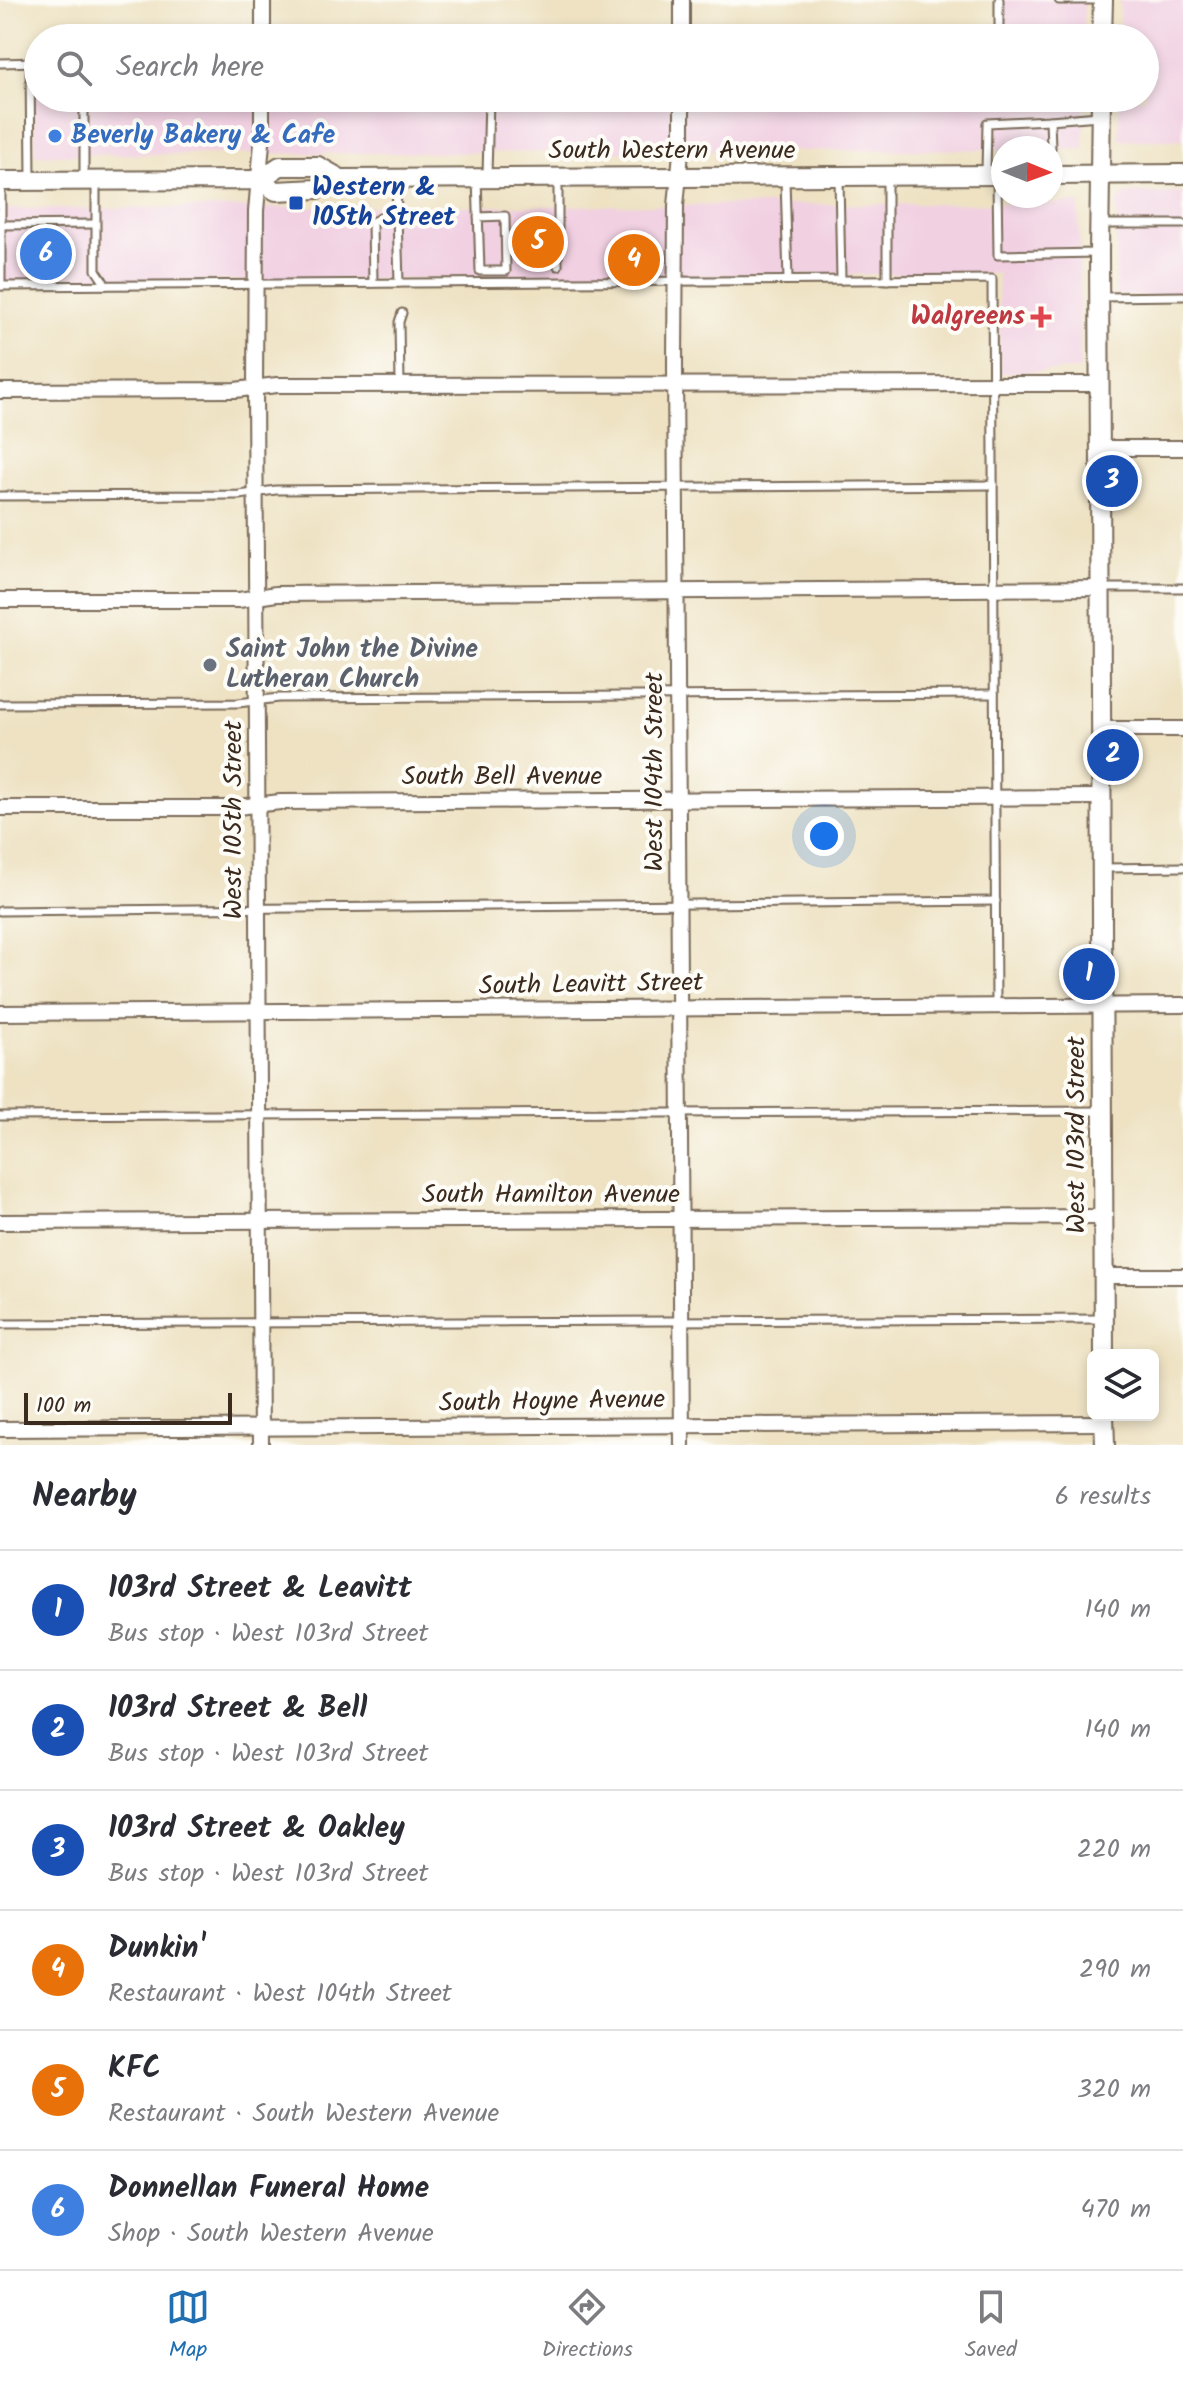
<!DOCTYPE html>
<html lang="en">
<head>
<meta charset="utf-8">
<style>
	body { margin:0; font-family:Kalam,sans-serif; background:#f2f2f3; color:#2b2b33 }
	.controls { position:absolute; right:24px; bottom:24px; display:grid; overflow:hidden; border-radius:12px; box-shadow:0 4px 12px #0003 }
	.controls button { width:72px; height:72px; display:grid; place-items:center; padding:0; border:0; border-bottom:2px solid #e1e1e2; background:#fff; color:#2b2b33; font:40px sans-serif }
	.compass { position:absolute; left:991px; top:136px; width:72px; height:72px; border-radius:50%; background:#fff; box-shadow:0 4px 12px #0003; rotate:91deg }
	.scale { position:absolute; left:24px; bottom:20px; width:208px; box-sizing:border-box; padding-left:8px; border:4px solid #3b2a1e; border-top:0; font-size:22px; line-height:28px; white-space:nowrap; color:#3b2a1e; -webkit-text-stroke:6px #fdfcf7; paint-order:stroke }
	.you { position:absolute; left:824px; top:836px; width:28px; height:28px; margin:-20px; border:6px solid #fff; border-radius:50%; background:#1a73e8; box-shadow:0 0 0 12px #1a73e833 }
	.badge { display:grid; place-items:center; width:52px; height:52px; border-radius:50%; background:#1f6fb2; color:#fff; font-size:26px; font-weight:700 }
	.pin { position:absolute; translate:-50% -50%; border:4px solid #fff; box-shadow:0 2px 8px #0006 }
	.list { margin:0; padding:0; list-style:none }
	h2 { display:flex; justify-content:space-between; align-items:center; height:104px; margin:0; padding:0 32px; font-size:34px }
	h2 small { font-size:26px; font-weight:400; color:#7c7c81 }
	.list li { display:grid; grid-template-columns:52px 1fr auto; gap:24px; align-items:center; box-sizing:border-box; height:120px; padding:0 32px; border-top:2px solid #e1e1e2 }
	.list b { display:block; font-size:30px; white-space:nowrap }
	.list p { margin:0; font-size:26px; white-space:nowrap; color:#7c7c81 }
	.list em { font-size:26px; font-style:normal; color:#7c7c81 }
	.icon { flex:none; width:44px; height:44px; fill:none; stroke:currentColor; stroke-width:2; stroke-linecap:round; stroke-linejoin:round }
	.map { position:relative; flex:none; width:1183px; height:1445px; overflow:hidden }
	.search { position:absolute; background:#fff; box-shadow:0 4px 12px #0003; left:24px; right:24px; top:24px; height:88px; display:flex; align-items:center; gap:20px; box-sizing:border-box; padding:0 28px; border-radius:44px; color:#7c7c81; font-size:30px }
	.sheet { height:824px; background:#fff }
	nav { display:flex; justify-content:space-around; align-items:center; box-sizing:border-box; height:112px; border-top:2px solid #e1e1e2; background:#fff; font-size:22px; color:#7c7c81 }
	nav a { display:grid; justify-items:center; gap:4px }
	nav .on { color:#1f6fb2 }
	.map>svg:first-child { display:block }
	.built { fill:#f1d0e2 }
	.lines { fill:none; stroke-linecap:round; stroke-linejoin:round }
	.lane-casing { stroke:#7a6a58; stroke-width:11 }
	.street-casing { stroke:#7a6a58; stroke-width:18 }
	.secondary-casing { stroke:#7a6a58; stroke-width:22 }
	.lane { stroke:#fff; stroke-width:7 }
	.street { stroke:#fff; stroke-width:14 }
	.secondary { stroke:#fff; stroke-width:18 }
	.shop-dot { fill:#3f7fe0; stroke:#fdfcf7; stroke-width:3 }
	.transit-dot { fill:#1a4fb4; stroke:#fdfcf7; stroke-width:3 }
	.health-dot { fill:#e0444e; stroke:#fdfcf7; stroke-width:3 }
	.worship-dot { fill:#6b7280; stroke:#fdfcf7; stroke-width:3 }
	.labels { text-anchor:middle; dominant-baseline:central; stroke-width:8; stroke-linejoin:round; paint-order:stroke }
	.shop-label { font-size:26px; font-weight:bold; fill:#366cbe; stroke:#fdfcf7; text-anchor:start }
	.street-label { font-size:26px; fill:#3b2a1e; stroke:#fdfcf7 }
	.transit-label { font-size:26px; font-weight:bold; fill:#164399; stroke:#fdfcf7; text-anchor:start }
	.health-label { font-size:26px; font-weight:bold; fill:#be3a42; stroke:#fdfcf7; text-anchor:end }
	.worship-label { font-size:26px; font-weight:bold; fill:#5b616d; stroke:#fdfcf7; text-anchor:start }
</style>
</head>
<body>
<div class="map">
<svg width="1183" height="1445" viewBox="0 0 1183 1445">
	<rect width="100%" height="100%" fill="#fdfcf7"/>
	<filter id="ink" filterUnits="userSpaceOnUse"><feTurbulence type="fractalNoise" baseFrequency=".0125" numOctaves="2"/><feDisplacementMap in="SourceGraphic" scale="16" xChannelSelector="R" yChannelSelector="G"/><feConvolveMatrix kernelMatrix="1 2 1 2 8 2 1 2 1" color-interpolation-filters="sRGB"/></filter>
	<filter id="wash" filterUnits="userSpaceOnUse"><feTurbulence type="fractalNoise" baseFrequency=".006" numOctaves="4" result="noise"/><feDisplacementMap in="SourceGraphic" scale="32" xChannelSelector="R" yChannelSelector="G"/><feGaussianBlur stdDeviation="1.8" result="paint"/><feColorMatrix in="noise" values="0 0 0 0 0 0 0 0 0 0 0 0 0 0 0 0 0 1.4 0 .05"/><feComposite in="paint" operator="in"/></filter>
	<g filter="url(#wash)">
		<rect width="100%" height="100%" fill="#eee2c3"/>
		<!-- built -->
		<g class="built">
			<rect x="1003" y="0" width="81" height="38"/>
			<path d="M1120,0h63v140h-64v-42h26v-60h-26z"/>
			<path d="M38,64v34h1046v51l-1049,6 -1,-90z"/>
			<path d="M1132,193h51v103h-68l2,-93 5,-7z"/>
			<path d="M1079,203l1,167 -80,3 -2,-100 -998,10v-74z"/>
		</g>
	</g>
	<g filter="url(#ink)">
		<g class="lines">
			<defs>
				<g id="lane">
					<path d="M1059,0h44"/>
					<path d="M999,38v-38"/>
					<path d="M0,63l38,-1"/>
					<path d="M30,63l1,116"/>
					<path d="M1051,148l-1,-28 49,-4"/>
					<path d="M986,174l1,-51 63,-3"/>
					<path d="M487,176l2,-78"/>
					<path d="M997,177l1,78 99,-2"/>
					<path d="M84,178v-80"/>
					<path d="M477,178l3,93h26l-1,-55 -27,1"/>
					<path d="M839,178l2,102"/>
					<path d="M887,178v102"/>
					<path d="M785,179l3,101"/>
					<path d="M558,180v86"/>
					<path d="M1,181v105"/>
					<path d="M396,181l3,102"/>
					<path d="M96,183v87l10,15"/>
					<path d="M1101,224h82"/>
					<path d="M1,225l93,-1"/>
					<path d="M373,283l-1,-61 25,-12"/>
					<path d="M0,286l992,-7 4,727"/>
					<path d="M1101,297l82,-1"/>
					<path d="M400,385l-1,-63 3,-9"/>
					<path d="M0,496l239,-1 37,-5 717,-5"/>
					<path d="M1101,588h82"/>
					<path d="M0,704l238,-1 41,-5 715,-4"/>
					<path d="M1104,868l79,-1"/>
					<path d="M0,911l996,-10"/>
					<path d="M0,1116l1102,-5"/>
					<path d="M0,1324l1102,-5"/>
				</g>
				<g id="street">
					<path d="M263,38v-38"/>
					<path d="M682,38v-38"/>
					<path d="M682,98v44l-6,64 -1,158 7,1081"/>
					<path d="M0,391l235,-1 42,-5 822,-1"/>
					<path d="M1100,448h83"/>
					<path d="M0,600h239l37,-6 824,-6"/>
					<path d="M1101,729h82"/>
					<path d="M0,808h230l50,-6 821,-5"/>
					<path d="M0,1013l1183,-8"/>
					<path d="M0,1222l1103,-5"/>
					<path d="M1104,1276h79"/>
					<path d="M0,1429l1104,-6"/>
					<path d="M261,1445l-6,-1058 1,-176 6,-68v-45"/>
				</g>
				<g id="secondary">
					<path d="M1102,38l1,-38"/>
					<path d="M1101,98l-2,155 5,1102"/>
					<path d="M1051,175l132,-1"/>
					<path d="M259,180l21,-14h38l23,13"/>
					<path d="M0,181l259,-1 17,11 41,-2 24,-10 662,-4"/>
					<path d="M1104,1415l1,30"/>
				</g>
			</defs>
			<!-- lane casing -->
			<use href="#lane" class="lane-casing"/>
			<!-- street casing -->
			<use href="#street" class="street-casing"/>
			<!-- secondary casing -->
			<use href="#secondary" class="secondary-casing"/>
			<!-- lane -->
			<use href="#lane" class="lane"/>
			<!-- street -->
			<use href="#street" class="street"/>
			<!-- secondary -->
			<use href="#secondary" class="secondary"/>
		</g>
	</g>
	<!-- markers -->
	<circle class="shop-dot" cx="55" cy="136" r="8"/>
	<rect class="transit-dot" x="288" y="195" width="16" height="16" rx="4"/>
	<path class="health-dot" d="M1037 305h8v8h8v8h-8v8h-8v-8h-8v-8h8z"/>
	<circle class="worship-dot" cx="210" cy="665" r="8"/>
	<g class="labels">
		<!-- shop labels -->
		<g class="shop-label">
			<text x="71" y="136">Beverly Bakery &amp; Cafe</text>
		</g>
		<!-- street labels -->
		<g class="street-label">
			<text x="672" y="151">South Western Avenue</text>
			<text transform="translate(655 772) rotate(-90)">West 104th Street</text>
			<text x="502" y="777">South Bell Avenue</text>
			<text transform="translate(234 820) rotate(-90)">West 105th Street</text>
			<text transform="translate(591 985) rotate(-1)">South Leavitt Street</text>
			<text transform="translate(1077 1135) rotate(-90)">West 103rd Street</text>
			<text x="551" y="1195">South Hamilton Avenue</text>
			<text transform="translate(552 1402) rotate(-1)">South Hoyne Avenue</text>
		</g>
		<!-- transit labels -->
		<g class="transit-label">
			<text x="312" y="188">Western &amp;<tspan x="312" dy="30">105th Street</tspan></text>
		</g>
		<!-- health labels -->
		<g class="health-label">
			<text x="1025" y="317">Walgreens</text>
		</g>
		<!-- worship labels -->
		<g class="worship-label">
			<text x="226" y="650">Saint John the Divine<tspan x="226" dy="30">Lutheran Church</tspan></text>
		</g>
	</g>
</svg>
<div class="controls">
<button><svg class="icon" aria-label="layers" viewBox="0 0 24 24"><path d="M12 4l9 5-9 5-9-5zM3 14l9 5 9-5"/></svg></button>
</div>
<svg class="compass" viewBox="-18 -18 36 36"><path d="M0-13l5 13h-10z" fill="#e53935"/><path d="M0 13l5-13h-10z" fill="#7c7c81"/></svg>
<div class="scale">100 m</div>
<div class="you"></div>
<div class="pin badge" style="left:1089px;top:974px;background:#1a4fb4">1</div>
<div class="pin badge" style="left:1113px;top:755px;background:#1a4fb4">2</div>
<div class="pin badge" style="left:1112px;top:481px;background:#1a4fb4">3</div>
<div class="pin badge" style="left:634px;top:260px;background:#e8710a">4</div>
<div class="pin badge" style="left:538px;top:242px;background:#e8710a">5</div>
<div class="pin badge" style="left:46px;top:254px;background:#3f7fe0">6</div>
<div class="search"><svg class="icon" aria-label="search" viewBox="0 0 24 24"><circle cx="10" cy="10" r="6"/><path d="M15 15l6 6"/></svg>Search here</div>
</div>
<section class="sheet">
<h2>Nearby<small>6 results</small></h2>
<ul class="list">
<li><span class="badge" style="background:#1a4fb4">1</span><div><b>103rd Street &amp; Leavitt</b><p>Bus stop · West 103rd Street</p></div><em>140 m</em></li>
<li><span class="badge" style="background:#1a4fb4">2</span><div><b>103rd Street &amp; Bell</b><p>Bus stop · West 103rd Street</p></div><em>140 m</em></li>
<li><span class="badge" style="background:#1a4fb4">3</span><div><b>103rd Street &amp; Oakley</b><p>Bus stop · West 103rd Street</p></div><em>220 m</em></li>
<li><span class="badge" style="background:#e8710a">4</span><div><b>Dunkin'</b><p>Restaurant · West 104th Street</p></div><em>290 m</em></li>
<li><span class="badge" style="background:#e8710a">5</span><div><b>KFC</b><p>Restaurant · South Western Avenue</p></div><em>320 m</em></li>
<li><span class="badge" style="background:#3f7fe0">6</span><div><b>Donnellan Funeral Home</b><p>Shop · South Western Avenue</p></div><em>470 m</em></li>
</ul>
</section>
<nav>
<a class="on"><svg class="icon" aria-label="map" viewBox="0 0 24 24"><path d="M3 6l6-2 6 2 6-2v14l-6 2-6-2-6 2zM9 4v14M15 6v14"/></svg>Map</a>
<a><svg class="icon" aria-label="directions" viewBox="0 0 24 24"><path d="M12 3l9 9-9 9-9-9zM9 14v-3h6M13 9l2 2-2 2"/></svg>Directions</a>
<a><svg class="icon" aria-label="saved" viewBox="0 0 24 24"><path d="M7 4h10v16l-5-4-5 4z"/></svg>Saved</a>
</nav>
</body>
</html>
